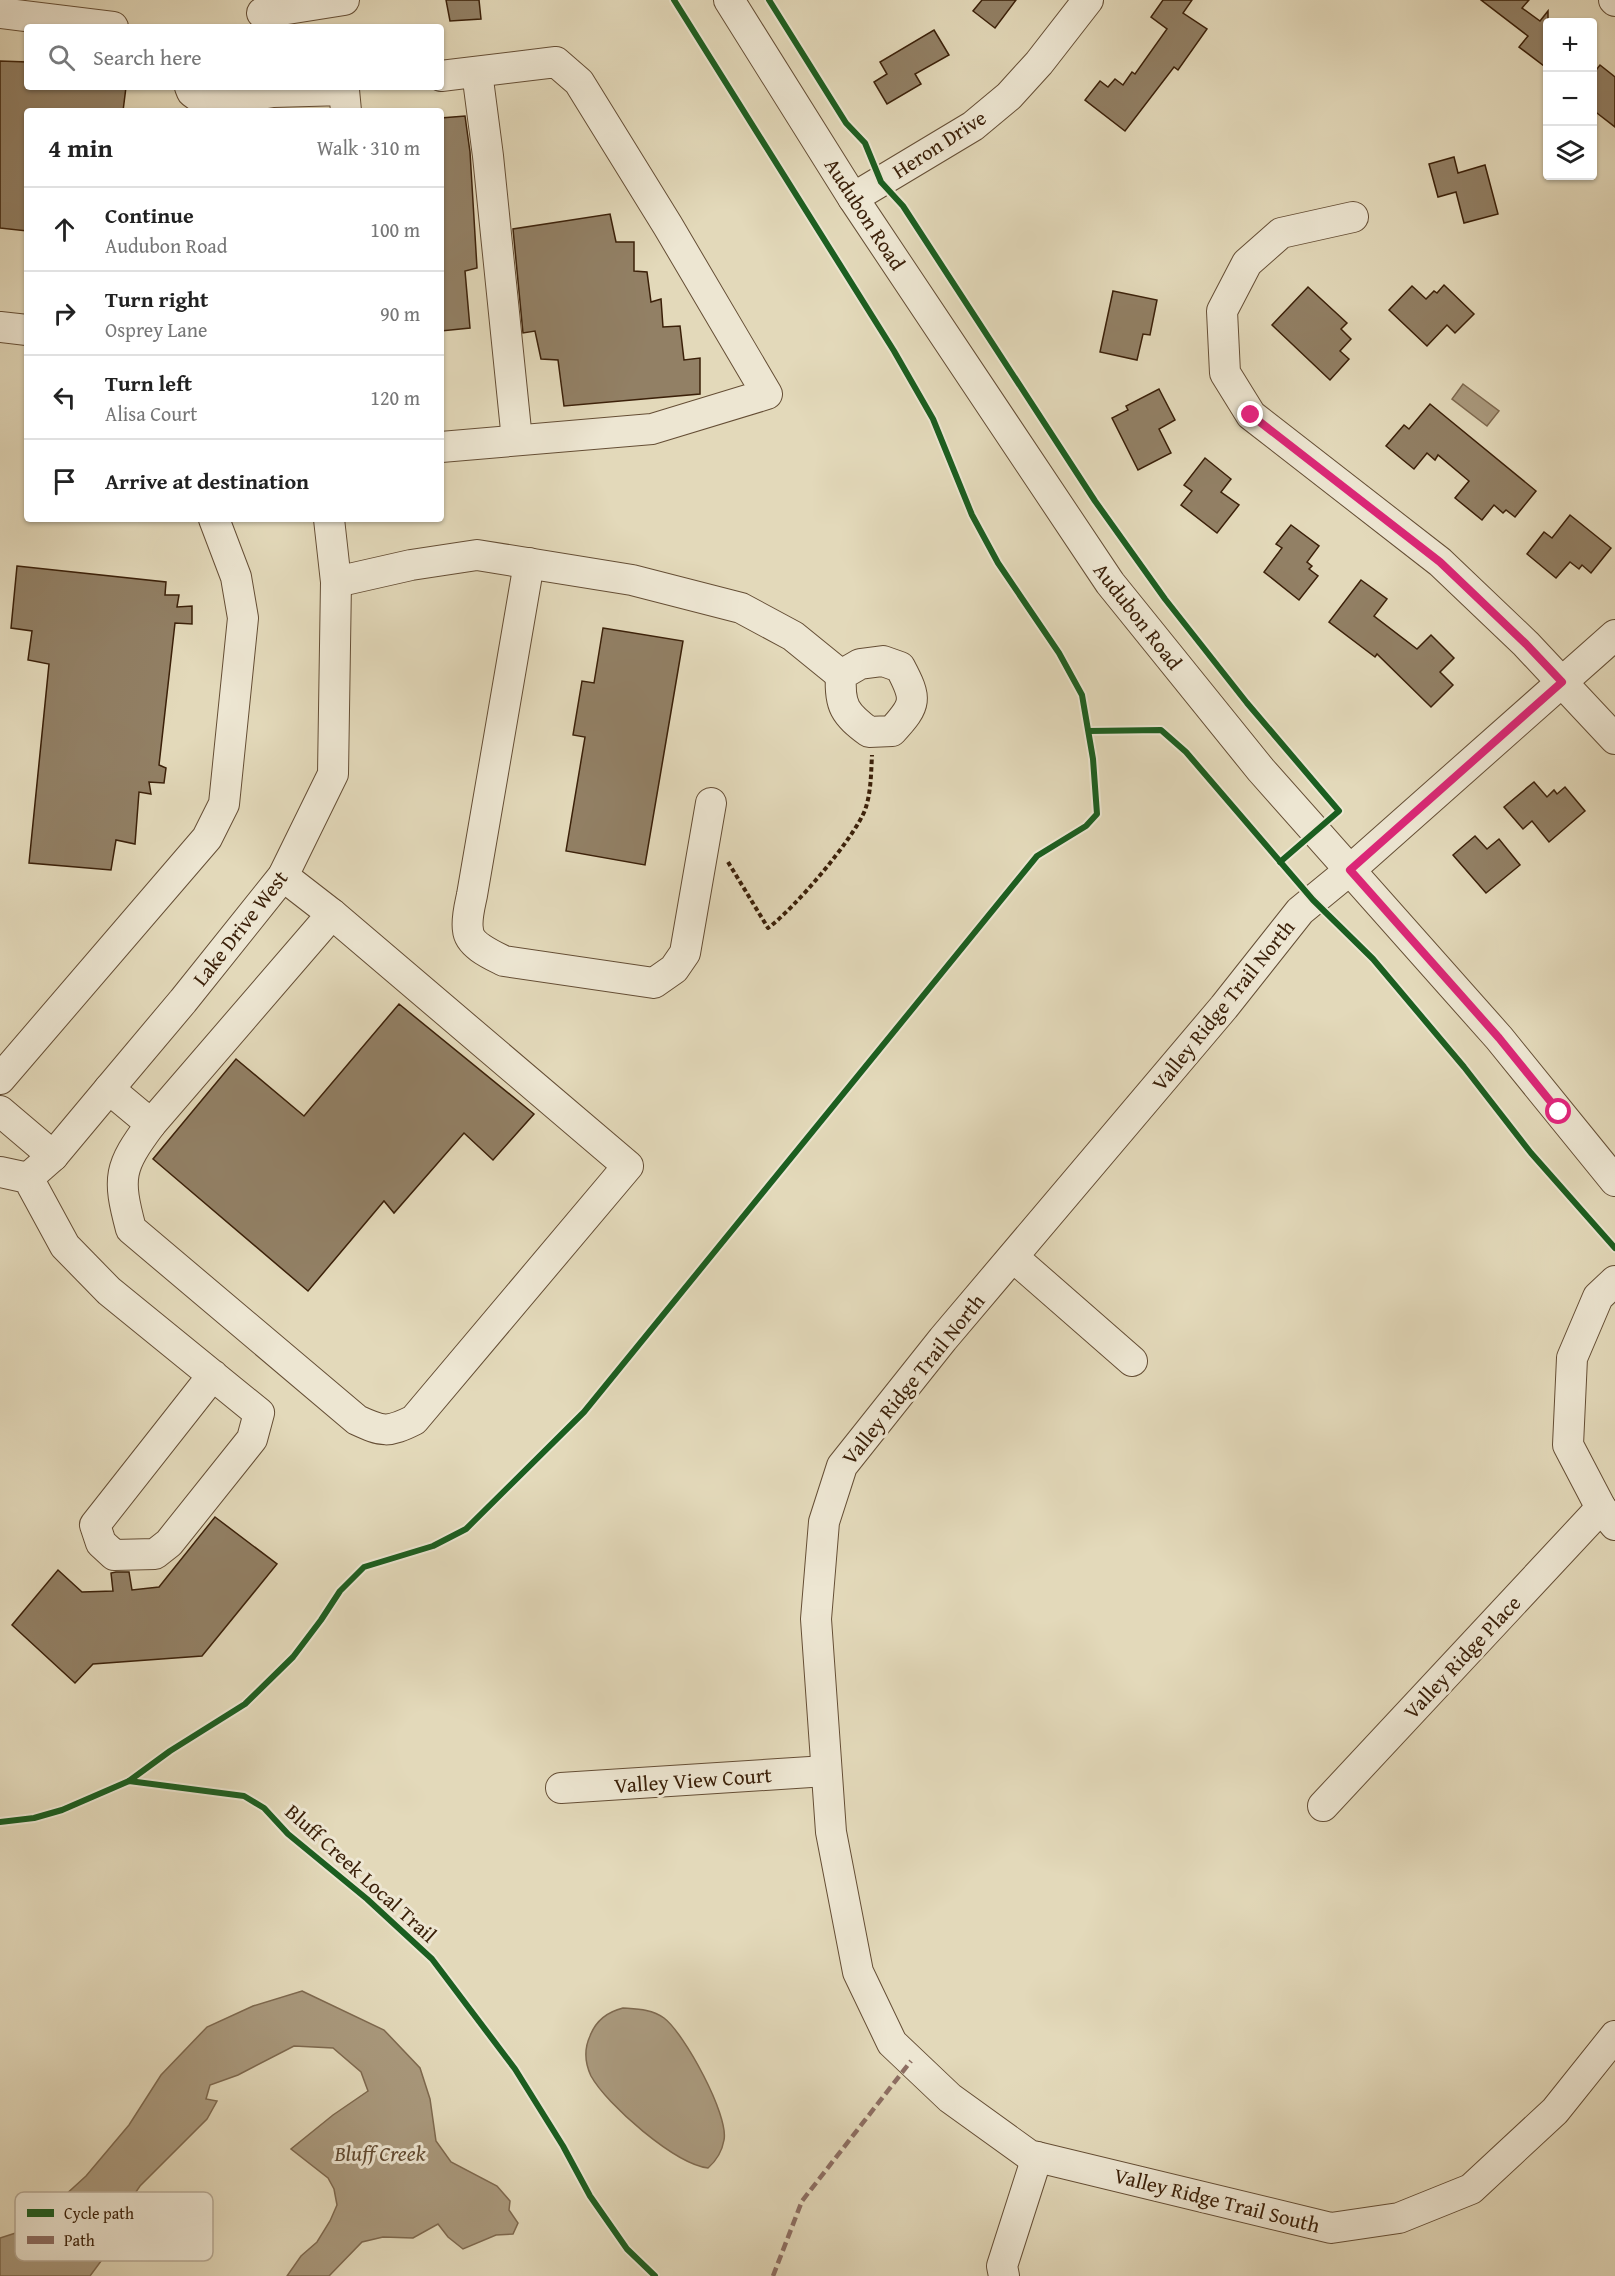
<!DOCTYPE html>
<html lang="en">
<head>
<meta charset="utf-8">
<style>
	body { margin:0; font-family:"Gentium Book Plus",serif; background:#f6f6f6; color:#222 }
	.controls { position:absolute; right:18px; top:18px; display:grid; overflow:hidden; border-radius:6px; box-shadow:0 2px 4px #0004 }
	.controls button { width:54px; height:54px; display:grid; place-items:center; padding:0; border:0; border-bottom:2px solid #e0e0e0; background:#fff; color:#222; font:30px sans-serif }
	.stop { position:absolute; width:18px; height:18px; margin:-14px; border:4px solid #db2777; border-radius:50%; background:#fff }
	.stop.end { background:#db2777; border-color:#fff; box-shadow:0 2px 6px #0008 }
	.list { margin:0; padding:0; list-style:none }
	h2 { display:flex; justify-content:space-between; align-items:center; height:78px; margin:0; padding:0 24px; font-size:26px }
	h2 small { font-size:20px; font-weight:400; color:#767676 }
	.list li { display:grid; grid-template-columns:39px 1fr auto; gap:18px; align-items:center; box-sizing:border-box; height:84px; padding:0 24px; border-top:2px solid #e0e0e0 }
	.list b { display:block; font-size:22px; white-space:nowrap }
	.list p { margin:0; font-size:20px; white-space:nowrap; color:#767676 }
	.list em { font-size:20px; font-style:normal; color:#767676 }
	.icon { flex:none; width:33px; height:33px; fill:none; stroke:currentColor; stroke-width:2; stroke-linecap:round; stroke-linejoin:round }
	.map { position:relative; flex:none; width:1615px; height:2276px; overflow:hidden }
	.search { position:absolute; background:#fff; box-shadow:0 2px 4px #0004; left:24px; top:24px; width:420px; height:66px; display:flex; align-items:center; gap:15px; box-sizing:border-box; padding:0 21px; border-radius:6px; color:#767676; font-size:22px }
	.panel { position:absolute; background:#fff; box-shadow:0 2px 4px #0004; left:24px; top:108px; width:420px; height:414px; border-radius:6px }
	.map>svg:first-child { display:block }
	.water { fill:#aa9a7e; stroke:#7e694f; stroke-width:1.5 }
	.building { fill:#928065; stroke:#3b2009; stroke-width:1.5 }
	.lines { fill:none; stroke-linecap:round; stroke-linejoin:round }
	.minor-casing { stroke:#654e35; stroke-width:32 }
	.path { stroke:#3b2009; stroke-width:4; stroke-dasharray:4.5 3; stroke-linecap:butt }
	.minor { stroke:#ede6d2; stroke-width:30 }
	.quiet { stroke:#8d6e63; stroke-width:4.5; stroke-dasharray:9 4.5; stroke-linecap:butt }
	.cycleway-casing { stroke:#ede6d2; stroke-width:10 }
	.cycleway { stroke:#1b5e20; stroke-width:6 }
	.route { stroke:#db2777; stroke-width:8 }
	.labels { text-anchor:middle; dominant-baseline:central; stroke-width:6; stroke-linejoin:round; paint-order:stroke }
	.street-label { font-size:21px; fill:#3b2009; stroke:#ede6d2 }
	.water-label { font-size:22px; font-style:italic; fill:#624b32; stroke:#ede6d2 }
	.key { fill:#ede6d2; stroke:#b8ab96; stroke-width:1.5 }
	.key-label { font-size:16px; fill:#3b2009 }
</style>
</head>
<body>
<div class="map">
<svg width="1615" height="2276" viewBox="0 0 1615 2276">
	<rect width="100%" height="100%" fill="#e3d9ba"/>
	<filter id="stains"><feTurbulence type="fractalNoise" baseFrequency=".00333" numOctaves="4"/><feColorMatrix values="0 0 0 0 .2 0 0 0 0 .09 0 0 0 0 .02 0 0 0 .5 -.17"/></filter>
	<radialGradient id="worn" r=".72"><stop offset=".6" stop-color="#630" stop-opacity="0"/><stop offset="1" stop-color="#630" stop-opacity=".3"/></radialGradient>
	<!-- water -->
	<g class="water">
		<path d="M1463,384l36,27 -12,15 -35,-27z"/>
		<path d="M302,1991l82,39 36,38 10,31 6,42 15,21 46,24 13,15 -1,9 9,13 -5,11 -17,1 -33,14 -15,-12 -10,-13 -25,14 -30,-1 -21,5 -33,34h-42l14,-20 16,-14 13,-21 7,-16 -3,-16 -6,-11 -37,-29 42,-34 35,-24 -7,-19 -28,-24 -39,-2 -56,29 -28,10 -4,14 11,2 -10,18 -67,67 -32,47 -1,20 -17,23h-90v-38l28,-9 58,-53 43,-51 32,-50 46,-48 46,-21z"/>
		<path d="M623,2008c14,1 29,1 41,10 20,15 65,97 60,122 -2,12 -8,21 -16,28 -33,-4 -101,-63 -117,-92 -6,-13 -7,-27 -1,-40 6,-16 17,-24 33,-28z"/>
	</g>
	<!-- building -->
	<g class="building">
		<path d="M446,0h33l2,19 -31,2z"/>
		<path d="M982,0h34l-21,28 -22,-17z"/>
		<path d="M1163,0h29l-9,13 24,16 -29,41 -4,-3 -49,64 -40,-31 15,-19 8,6 7,-8 8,6 9,-13 3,2 32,-45 -16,-12z"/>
		<path d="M1481,0h48l-7,8 18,13 8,-10v58l-29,-22 9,-11z"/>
		<path d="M934,30l15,25 -34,19 6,10 -34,20 -13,-22 13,-8 -7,-12z"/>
		<path d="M0,61l27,1v25h99l-3,24h-96v120l-27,-3z"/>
		<path d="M1600,65l15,12v50l-22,-17v-36z"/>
		<path d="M465,116l5,36 7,116 -12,3 5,57 -29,3v-213z"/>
		<path d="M1454,157l4,16 27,-8 13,49 -34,9 -8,-31 -18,5 -9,-33z"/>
		<path d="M610,214l6,28h18v29l13,1 4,30 10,-3 2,28 17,-1 4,34 16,-2v36l-136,12 -6,-46 -17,-1 -6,-28 -12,2 -10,-104z"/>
		<path d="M1444,285l30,29 -19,19 -8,-8 -20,21 -38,-36 23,-24 14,13 8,-8 3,2z"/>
		<path d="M1308,287l39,36 -6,6 10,10 -11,12 9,8 -19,21 -58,-55z"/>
		<path d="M1113,291l44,9 -7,35 -7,-1 -6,26 -37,-8z"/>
		<path d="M1159,389l16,31 -16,9 12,24 -33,17 -26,-52 16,-8 -2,-4z"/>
		<path d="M1430,404l106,87 -21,26 -9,-7 -3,3 -9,-8 -12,15 -27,-22 14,-17 -31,-26 -3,5 -8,-7 -13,16 -28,-23 18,-21 5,4z"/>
		<path d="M1205,458l26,21 -10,13 18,13 -22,28 -36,-28 11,-14 -8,-6z"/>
		<path d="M1570,515l41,33 -20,25 -9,-8 -3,4 -9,-7 -14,16 -29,-24 17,-22 8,6z"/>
		<path d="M1291,525l28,21 -12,16 5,4 -3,3 9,7 -19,24 -35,-28 18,-24 -6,-4z"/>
		<path d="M17,566l149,16 -1,13h14l-2,12 15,-1v18l-17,-1 -16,142 7,3 -2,15 -15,-1 2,12 -12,-2 -4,52 -19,-4 -5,30 -82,-7 20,-199 -21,-4 4,-29 -21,-3z"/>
		<path d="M1361,580l26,19 -13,17 43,33 14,-14 23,23 -14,14 13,13 -22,22 -54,-53 -2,3 -46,-35z"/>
		<path d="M603,628l80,13 -38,224 -79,-14 19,-114 -12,-2 9,-54 12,2z"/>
		<path d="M1534,782l13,15 7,-7 3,4 8,-7 20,24 -36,31 -17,-21 -9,8 -19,-22z"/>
		<path d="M1475,836l12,13 12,-10 21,26 -34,28 -33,-38z"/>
		<path d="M399,1004l135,110 -41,46 -29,-27 -70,80 -10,-12 -76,90 -155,-132 83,-100 68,57z"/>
		<path d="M215,1517l62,47 -75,92 -109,8 -18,19 -63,-58 46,-55 24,22 31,-1 -2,-18 5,-1h13l3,18 27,-3z"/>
	</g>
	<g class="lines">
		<defs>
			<g id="minor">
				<path d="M729,0l124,198 257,385 151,187 238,268 116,143"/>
				<path d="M1614,0l1,1"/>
				<path d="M0,13l113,14"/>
				<path d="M262,13l82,-13"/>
				<path d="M477,72l11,84 29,284"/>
				<path d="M441,76l115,-14 23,20 89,144 99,168 -115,35 -211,18"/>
				<path d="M190,87l2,5 15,11 66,-11 71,-2 2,21"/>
				<path d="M853,198l120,-72 36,-30 30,-33 49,-63"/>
				<path d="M1353,217l-72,16 -34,30 -25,48 3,62 26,42 189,147 86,82 89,95"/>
				<path d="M0,327l27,3"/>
				<path d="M529,563l-57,332c-2,10 -6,24 -4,35 1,15 24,25 36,31l150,22 20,-14 11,-16 26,-150"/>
				<path d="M336,582l75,-17 66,-10 155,25 109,28 52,28 48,39"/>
				<path d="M1615,635l-265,235 -50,41 -76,96 -281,332 -101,127 -18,56 -8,97 15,213 27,140 34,71 58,55 79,57 302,73 68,-10 72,-29 84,-78 60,-75"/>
				<path d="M883,661l17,6c17,32 17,37 -8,64l-23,1c-24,-18 -30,-26 -28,-57l19,-11z"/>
				<path d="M0,1079l207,-241 17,-34 19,-186 -7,-41 -22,-58"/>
				<path d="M109,1089l42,35 181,-210 -49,-38"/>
				<path d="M0,1111l53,45"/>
				<path d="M151,1124c-32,43 -34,53 -20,105l226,191c26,12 31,13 57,0l214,-254 -296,-252"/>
				<path d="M0,1172l28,6 37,68 44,45 150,122 -7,26 -83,104 -14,11 -41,1 -13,-12 -6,-18 118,-150"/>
				<path d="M28,1178l25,-22 56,-67 74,-88 100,-125 50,-102 3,-192 -7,-63"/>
				<path d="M1013,1257l119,104"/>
				<path d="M1615,1281l-17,16 -26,61 -4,87 33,63 14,17"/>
				<path d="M561,1788l265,-17"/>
				<path d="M1323,1806l278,-298"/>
				<path d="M1004,2276l-2,-10 35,-109"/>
			</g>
		</defs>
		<!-- minor casing -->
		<use href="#minor" class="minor-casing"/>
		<!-- path -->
		<path class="path" d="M728,862l40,66c26,-19 85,-88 97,-118 6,-17 6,-36 7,-55"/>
		<!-- minor -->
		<use href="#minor" class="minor"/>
		<!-- quiet -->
		<path class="quiet" d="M773,2276l29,-75 109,-140"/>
		<defs>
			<g id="cycleway">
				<path d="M769,0l77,123 19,20 16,39 22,24 192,295 70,98 82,104 92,108 -59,51"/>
				<path d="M1089,731l72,-1 25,22 127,148 60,59 91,108 67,86 84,95"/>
				<path d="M129,1781l41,-30 75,-47 48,-47 28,-37 19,-29 24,-24 69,-21 33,-17 118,-117 453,-556 49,-30 11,-12 -4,-55 -11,-64 -23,-42 -61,-90 -26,-48 -39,-96 -39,-68 -220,-351"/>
				<path d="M0,1822l34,-4 28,-8 67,-29 115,15 20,12 24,26 79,65 65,60 83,110 48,77 27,50 37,53 28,27"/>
			</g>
		</defs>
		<!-- cycleway casing -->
		<use href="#cycleway" class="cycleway-casing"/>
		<!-- cycleway -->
		<use href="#cycleway" class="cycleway"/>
	</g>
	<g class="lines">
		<!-- route -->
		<path class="route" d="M1251,415l189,147 86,82 36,38 -212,188 149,168 60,74"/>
	</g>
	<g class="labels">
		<!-- street labels -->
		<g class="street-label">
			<text transform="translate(939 144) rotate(-33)">Heron Drive</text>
			<text transform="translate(865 214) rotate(57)">Audubon Road</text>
			<text transform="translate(1138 616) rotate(52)">Audubon Road</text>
			<text transform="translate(240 928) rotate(-52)">Lake Drive West</text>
			<text transform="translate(1223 1005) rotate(-51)">Valley Ridge Trail North</text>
			<text transform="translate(913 1379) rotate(-51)">Valley Ridge Trail North</text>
			<text transform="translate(1462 1657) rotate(-47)">Valley Ridge Place</text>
			<text transform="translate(693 1780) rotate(-4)">Valley View Court</text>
			<text transform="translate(361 1873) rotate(42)">Bluff Creek Local Trail</text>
			<text transform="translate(1217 2200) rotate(14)">Valley Ridge Trail South</text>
		</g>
		<!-- water labels -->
		<g class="water-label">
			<text x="380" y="2153">Bluff Creek</text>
		</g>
	</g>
	<!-- legend -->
	<rect x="15" y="2192" width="198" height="69" rx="9" class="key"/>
	<rect x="27" y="2209" width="27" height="8" fill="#1b5e20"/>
	<rect x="27" y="2236" width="27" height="8" fill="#8d6e63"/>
	<g class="key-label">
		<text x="64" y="2219">Cycle path</text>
		<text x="64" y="2246">Path</text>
	</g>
	<rect width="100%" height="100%" filter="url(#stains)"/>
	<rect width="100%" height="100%" fill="url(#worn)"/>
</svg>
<div class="controls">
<button>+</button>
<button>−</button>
<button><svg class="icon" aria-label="layers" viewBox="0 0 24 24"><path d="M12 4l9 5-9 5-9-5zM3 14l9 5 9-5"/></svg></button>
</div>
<div class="stop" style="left:1559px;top:1112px"></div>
<div class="stop end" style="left:1251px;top:415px"></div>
<div class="search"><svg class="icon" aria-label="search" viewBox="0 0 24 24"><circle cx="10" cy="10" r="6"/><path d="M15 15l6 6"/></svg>Search here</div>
<section class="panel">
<h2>4 min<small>Walk · 310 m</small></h2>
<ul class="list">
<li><svg class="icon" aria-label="ahead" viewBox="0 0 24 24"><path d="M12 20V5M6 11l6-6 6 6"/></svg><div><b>Continue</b><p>Audubon Road</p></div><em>100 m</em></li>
<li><svg class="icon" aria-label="right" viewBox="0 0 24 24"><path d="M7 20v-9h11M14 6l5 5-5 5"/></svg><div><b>Turn right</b><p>Osprey Lane</p></div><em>90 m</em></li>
<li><svg class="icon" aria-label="left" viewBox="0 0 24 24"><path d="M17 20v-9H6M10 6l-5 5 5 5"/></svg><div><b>Turn left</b><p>Alisa Court</p></div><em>120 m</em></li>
<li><svg class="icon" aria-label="arrive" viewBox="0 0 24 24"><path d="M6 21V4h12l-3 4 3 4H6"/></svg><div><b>Arrive at destination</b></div></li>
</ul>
</section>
</div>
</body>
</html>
